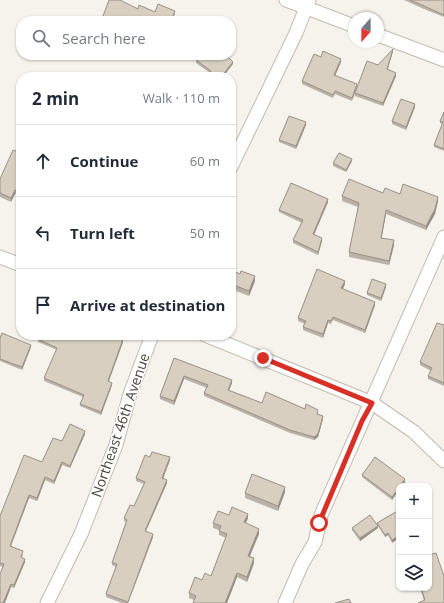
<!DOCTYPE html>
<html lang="en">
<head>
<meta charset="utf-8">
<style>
	body { margin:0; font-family:"Open Sans",sans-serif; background:#f2f2f3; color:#1f2937 }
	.controls { position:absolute; right:12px; bottom:12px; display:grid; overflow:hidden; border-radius:8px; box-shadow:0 1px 3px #0004 }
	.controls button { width:36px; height:36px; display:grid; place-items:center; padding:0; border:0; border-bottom:1px solid #e0e1e3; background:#fff; color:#1f2937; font:20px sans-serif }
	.compass { position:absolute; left:348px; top:12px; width:36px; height:36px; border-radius:50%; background:#fff; box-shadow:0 1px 3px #0004; rotate:201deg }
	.stop { position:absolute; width:12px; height:12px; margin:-9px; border:3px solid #d93025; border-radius:50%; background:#fff }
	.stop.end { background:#d93025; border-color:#fff; box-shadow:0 1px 4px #0008 }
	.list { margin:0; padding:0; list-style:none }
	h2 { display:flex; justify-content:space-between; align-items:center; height:52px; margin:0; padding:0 16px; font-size:17px }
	h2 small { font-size:13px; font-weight:400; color:#747a83 }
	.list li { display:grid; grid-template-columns:26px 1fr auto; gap:12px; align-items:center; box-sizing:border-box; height:72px; padding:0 16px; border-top:1px solid #e0e1e3 }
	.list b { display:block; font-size:15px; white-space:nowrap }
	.list em { font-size:13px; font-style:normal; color:#747a83 }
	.icon { flex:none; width:22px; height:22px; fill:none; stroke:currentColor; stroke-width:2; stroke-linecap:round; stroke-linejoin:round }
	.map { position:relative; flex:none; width:444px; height:603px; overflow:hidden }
	.search { position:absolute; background:#fff; box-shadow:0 1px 3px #0004; left:16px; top:16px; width:220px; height:44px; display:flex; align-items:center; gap:10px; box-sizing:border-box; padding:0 14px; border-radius:16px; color:#747a83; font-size:15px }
	.panel { position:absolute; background:#fff; box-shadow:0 1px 3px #0004; left:16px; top:72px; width:220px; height:268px; border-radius:16px }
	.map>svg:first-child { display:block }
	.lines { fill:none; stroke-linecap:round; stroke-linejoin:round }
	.street-casing { stroke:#c2bbae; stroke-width:15 }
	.street { stroke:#fff; stroke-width:13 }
	.wall { fill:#bab2a6 }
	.shaded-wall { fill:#979187 }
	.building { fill:#d8cfc1; stroke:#979187 }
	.route { stroke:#d93025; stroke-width:5 }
	.labels { text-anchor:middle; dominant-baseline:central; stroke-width:3; stroke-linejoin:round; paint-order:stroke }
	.street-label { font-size:14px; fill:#4b4439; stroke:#fff }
</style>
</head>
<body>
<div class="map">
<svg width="444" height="603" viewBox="0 0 444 603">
	<rect width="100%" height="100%" fill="#f6f3ec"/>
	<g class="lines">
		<defs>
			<g id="street">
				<path d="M286,0l68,26"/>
				<path d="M378,35l66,25"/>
				<path d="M231,167l65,-134 13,-33"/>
				<path d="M0,257l21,8"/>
				<path d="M205,335l167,68 42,29 30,29"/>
				<path d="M47,603l34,-69 35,-89 14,-51 22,-59"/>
				<path d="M285,603l17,-39 13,-22 6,-27 123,-278"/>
			</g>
		</defs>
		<!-- street casing -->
		<use href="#street" class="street-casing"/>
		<!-- street -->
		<use href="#street" class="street"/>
	</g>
	<!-- wall -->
	<g class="wall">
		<path d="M404,0h40v17l-20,-8z"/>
		<path d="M138,9l17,3 20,1 -3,8h-63l-6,-3v-2z"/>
		<path d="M393,51l-5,18 8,7 -13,30 -28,-10v-2l-3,7 -17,-7 -2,4 -31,-14v-3l19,-24 20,5 -6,14 22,10z"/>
		<path d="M196,60l37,4 -23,9 -14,-10z"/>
		<path d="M415,107l-9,23 -14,-6v-3z"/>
		<path d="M444,112v39l-10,-4v-2l8,-21 -2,-1v-2z"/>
		<path d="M306,125l-10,24 -17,-7v-2z"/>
		<path d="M21,153v43l-6,-2 -4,8 -11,-5v-18z"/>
		<path d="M352,161l-6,11 -13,-6v-3z"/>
		<path d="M383,193l17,1 38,7 -3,13 -9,16 -40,-16 -5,24 13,7 -5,20 -40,-8v-5l9,-45 -16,-6v-5z"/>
		<path d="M328,202l-14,33 8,6 -4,14 -25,-12v-3l9,-17 -23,-11v-2z"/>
		<path d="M231,270l24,11 -6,15 -13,-5 -4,9h-1z"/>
		<path d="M345,284l-2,5 32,16 -10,28 -32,-13 -2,4 -3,-1 -5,15 -20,-8v-3l2,-3 -7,-3v-3z"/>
		<path d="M386,287l-5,14 -14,-6v-2z"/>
		<path d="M444,325v61l-16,-7v-3l3,-5 -11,-6v-3z"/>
		<path d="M0,338l31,9 -9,23 -22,-9z"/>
		<path d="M38,339l85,3 -14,39 3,4 -11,30 -21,-9v-2l3,-7 -39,-16v-3l13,-28 -19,-8z"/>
		<path d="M174,358l58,25 -3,7 33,13 43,6 13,4v1l5,5 -5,18 -4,3 -24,-7 -86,-37v-3l3,-5 -23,-9 -10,26 -14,-6v-3z"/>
		<path d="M85,434l-15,34 -8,-3 -8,19 -9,-4 -8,21 -8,-3 -18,48 12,8 -1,3 3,5 -11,26 -3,-1 -8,-20 -3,-1v-50l42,-54 20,-21z"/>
		<path d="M150,457l20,3 -7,19 4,4 -21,48 7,6 -25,66h-6l-16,-6v-3l10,-27 -4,-2v-2l14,-41 -2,-1v-3l10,-12 10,-22 -8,-3v-3z"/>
		<path d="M362,475l43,7 -3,4h-3l-7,14 -30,-23z"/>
		<path d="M285,492l-7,19 -33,-13v-5z"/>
		<path d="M399,510l-7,33 -4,-8 -3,2 -7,-11v2l-18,13 -8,-11v-2l25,-3v-2z"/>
		<path d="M229,515l19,3 -2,5 13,11 -10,22 5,7 -7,19 -10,-5 -10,26h-34l1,-3 -5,-2v-5l13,-13 9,-4 15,-38 -7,-3v-5l-6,-2v-5z"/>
		<path d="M444,576l-20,25 -4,-13h9z"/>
	</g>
	<!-- shaded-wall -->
	<g class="shaded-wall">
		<path d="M175,11v2l-3,8h-1z"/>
		<path d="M393,49v2l-6,20v-2z"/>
		<path d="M341,59v3l-7,16v-3z"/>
		<path d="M233,62v2l-10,13h-2z"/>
		<path d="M396,73v3l-13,30v-3z"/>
		<path d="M415,104v3l-9,23v-3z"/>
		<path d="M306,122v3l-10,24v-3z"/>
		<path d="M352,159v2l-6,11v-2z"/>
		<path d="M15,190v4l-4,8v-4z"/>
		<path d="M438,197v4l-3,13 -9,16v-4z"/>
		<path d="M328,199v3l-15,35v-3z"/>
		<path d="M386,210v4l-5,28v-4z"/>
		<path d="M322,238v3l-4,14v-3z"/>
		<path d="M394,240v5l-5,20v-4z"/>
		<path d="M255,276v5l-6,15v-5z"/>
		<path d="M345,281v3l-4,8v-4z"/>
		<path d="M386,284v3l-5,14v-3z"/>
		<path d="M236,286v5l-4,9v-4z"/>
		<path d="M375,302v3l-10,28v-3z"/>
		<path d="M328,320v3l-5,15v-4z"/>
		<path d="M123,339v3l-15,41v-2z"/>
		<path d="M31,345v2l-9,23v-3z"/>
		<path d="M184,376v3l-10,26v-4z"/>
		<path d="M232,380v3l-4,10v-3z"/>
		<path d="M112,383v2l-11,30v-3z"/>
		<path d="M323,416v3l-5,18 -4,3v-3z"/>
		<path d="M85,431v3l-15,34v-2z"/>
		<path d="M170,457v3l-8,21v-3z"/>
		<path d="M62,462v3l-8,19v-3z"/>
		<path d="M45,477v3l-8,21v-3z"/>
		<path d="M405,479v3l-3,4h-2z"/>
		<path d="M167,480v3l-22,50v-2z"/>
		<path d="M285,487v5l-7,19v-5z"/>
		<path d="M399,488v2l-7,10v-3z"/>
		<path d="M29,495v3l-19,50v-2z"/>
		<path d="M248,514v4l-4,9v-5z"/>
		<path d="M378,526v2l-18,13v-3z"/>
		<path d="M259,529v5l-11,27v-5z"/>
		<path d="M388,533v2l-3,2v-2z"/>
		<path d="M153,534v3l-25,66z"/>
		<path d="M399,536v2l-7,5v-3z"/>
		<path d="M254,558v5l-7,19v-5z"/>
		<path d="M25,559v3l-11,26v-3z"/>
		<path d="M237,573v4l-10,26h-2z"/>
		<path d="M11,584v3l-6,16h-2z"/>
	</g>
	<!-- building -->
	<g class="building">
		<path d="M109,0h11l18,9 1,-4 16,7 3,-8 17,7 -4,10h-56l-12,-5z"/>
		<path d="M410,0h34v15l-20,-9z"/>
		<path d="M393,49l-6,20 9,4 -13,30 -28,-10 12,-32 11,4z"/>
		<path d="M323,51l18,8 -7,16 23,9 -5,14 -17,-7 -2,4 -31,-14 12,-27 7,3z"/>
		<path d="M199,55h27l7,7 -12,15h-15l5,-6 -15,-11z"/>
		<path d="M401,99l14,5 -9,23 -14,-6z"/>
		<path d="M444,112v37l-10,-4 9,-23 -3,-1z"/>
		<path d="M289,116l17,6 -10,24 -17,-6z"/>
		<path d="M13,150l8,3v39l-6,-2 -4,8 -11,-5v-14z"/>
		<path d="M339,153l13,6 -6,11 -13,-7z"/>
		<path d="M349,179l34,14 2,-5 15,6 3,-10 35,13 -3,12 -9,17 -40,-16 -5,28 13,2 -5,21 -40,-9 10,-49 -17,-7z"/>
		<path d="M291,183l37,16 -15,35 9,4 -4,14 -25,-12 10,-20 -24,-10z"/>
		<path d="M317,269l28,12 -4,7 34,14 -10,28 -32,-13 -2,4 -3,-1 -5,14 -20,-7 3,-6 -8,-3z"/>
		<path d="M231,270l9,4 1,-3 14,5 -6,15 -13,-5 -4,10 -1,-1z"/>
		<path d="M372,279l14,5 -5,14 -14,-5z"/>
		<path d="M437,323l7,2v58l-16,-7 4,-8 -12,-6z"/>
		<path d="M2,333l29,12 -9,22 -22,-8v-21z"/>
		<path d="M40,335h68l15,4 -15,42 4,2 -11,29 -21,-8 4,-9 -40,-17 13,-30 -19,-9z"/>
		<path d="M174,358l58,22 -4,10 34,13 4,-11 39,17 1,-5 12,6 -1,4 6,2 -5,18 -4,3 -24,-7 -86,-37 4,-8 -24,-9 -10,25 -14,-5z"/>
		<path d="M70,424l15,7 -15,35 -8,-4 -8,19 -9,-4 -8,21 -8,-3 -19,51 13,5 -2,6 4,2 -11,26 -3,-1 -8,19h-3v-29l4,-10 -4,-1v-47l24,-61 18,7 11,-24 9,3z"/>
		<path d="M152,452l18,5 -8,21 5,2 -22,51 8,3 -25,68 -22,-8 11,-30 -5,-1 15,-43 -3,-2 6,-13 4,1 11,-24 -9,-4 9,-23 5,2z"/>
		<path d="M375,457l30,22 -5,7h-1v2l-7,9 -30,-22z"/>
		<path d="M252,474l33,13 -7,19 -33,-13z"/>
		<path d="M232,507l16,7 -4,8 15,7 -11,27 6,2 -7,19 -10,-4 -12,30h-32l3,-7 -7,-3 6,-16 7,3 3,-7 6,3 16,-42 -8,-3 2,-5 -8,-3 5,-12 11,4z"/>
		<path d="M399,510v26l-7,4 -4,-7 -3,2 -8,-12z"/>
		<path d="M370,515l8,11 -18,12 -8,-10z"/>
		<path d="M436,553l8,23v27h-26l7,-3 -4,-12h8v-33z"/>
		<path d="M349,599l2,4h-16z"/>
	</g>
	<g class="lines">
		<!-- route -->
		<path class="route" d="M263,358l109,45 -10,18 -43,102"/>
	</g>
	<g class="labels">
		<!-- street labels -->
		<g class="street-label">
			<text transform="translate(120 425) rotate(-71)">Northeast 46th Avenue</text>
		</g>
	</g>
</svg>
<div class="controls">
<button>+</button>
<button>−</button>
<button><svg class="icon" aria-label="layers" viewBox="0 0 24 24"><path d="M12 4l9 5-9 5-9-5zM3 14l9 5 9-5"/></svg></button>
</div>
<svg class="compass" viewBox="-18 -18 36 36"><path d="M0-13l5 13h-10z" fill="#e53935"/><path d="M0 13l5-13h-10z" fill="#747a83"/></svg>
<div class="stop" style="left:319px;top:523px"></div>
<div class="stop end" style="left:263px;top:358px"></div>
<div class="search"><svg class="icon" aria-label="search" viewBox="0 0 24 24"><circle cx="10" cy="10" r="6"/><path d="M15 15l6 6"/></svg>Search here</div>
<section class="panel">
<h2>2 min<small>Walk · 110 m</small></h2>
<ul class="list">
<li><svg class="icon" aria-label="ahead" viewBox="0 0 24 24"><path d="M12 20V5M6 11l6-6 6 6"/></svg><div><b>Continue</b></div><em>60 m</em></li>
<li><svg class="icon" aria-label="left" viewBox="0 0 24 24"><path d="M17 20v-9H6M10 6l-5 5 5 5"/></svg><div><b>Turn left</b></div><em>50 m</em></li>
<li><svg class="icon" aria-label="arrive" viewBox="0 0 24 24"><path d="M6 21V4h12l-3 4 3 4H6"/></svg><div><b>Arrive at destination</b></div></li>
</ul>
</section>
</div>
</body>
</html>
